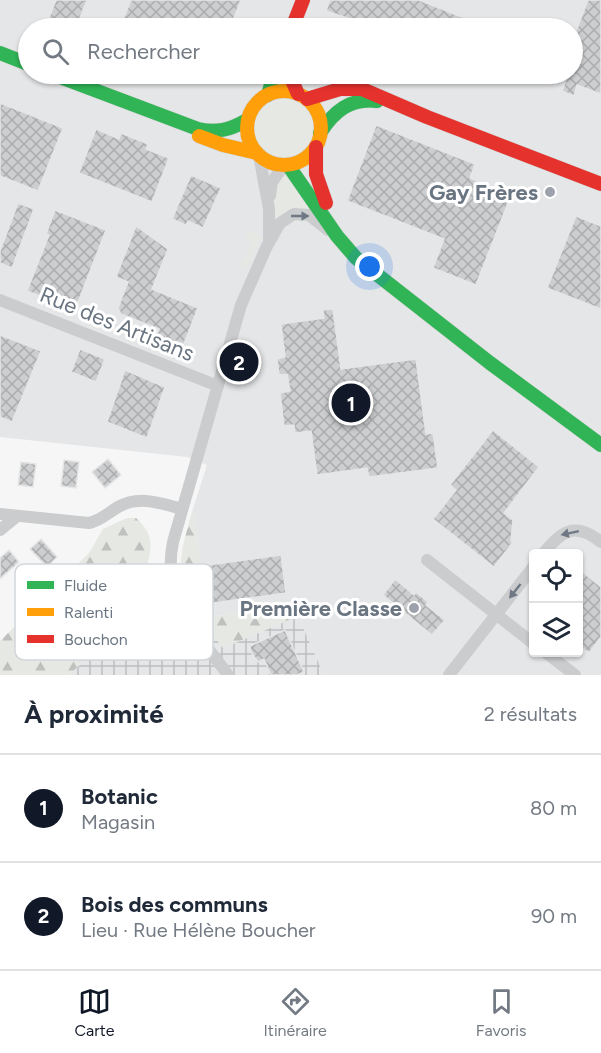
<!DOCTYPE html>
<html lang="fr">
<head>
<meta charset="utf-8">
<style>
	body { margin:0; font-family:Figtree,sans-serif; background:#f6f6f7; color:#1f2937 }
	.controls { position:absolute; right:18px; bottom:18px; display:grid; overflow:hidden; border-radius:6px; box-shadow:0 2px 4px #0004 }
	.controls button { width:54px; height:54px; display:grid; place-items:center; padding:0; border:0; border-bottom:2px solid #e0e1e3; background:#fff; color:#1f2937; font:30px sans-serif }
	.you { position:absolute; left:370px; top:267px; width:21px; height:21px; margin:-15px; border:4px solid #fff; border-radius:50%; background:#1a73e8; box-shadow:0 0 0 9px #1a73e833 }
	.badge { display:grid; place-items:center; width:39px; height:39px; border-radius:50%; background:#111827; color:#fff; font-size:20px; font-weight:700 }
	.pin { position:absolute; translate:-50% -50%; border:3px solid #fff; box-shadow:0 2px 6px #0006 }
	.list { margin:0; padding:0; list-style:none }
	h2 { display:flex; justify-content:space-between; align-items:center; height:78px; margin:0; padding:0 24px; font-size:26px }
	h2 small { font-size:20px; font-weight:400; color:#747a83 }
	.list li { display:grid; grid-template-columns:39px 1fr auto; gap:18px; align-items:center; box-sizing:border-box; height:108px; padding:0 24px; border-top:2px solid #e0e1e3 }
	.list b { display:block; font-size:22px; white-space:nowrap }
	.list p { margin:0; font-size:20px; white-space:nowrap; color:#747a83 }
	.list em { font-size:20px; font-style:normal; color:#747a83 }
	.icon { flex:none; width:33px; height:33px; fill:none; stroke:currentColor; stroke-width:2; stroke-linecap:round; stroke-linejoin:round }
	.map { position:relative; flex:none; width:601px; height:675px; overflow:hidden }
	.search { position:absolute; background:#fff; box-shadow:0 2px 4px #0004; left:18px; right:18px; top:18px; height:66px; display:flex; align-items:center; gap:15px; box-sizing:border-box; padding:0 21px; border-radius:33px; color:#747a83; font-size:22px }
	.sheet { height:294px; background:#fff }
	nav { display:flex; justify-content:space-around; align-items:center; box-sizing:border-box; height:84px; border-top:2px solid #e0e1e3; background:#fff; font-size:16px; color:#747a83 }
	nav a { display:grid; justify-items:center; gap:3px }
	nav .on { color:#111827 }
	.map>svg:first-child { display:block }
	.built { fill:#e5e6e7; fill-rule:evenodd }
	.industrial { fill:url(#industrial-grid) }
	.green { fill:#e6e8e4 }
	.forest { fill:url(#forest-firs) }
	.building { fill:url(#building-cross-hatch); stroke:#e6e6e6; stroke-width:1.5 }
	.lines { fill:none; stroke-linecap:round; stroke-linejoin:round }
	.fast-casing { stroke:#d3d4d4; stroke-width:15 }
	.slow-casing { stroke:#d3d4d4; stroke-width:15 }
	.jam-casing { stroke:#d3d4d4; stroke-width:15 }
	.street { stroke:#cbcccd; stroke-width:12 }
	.fast { stroke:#30b455; stroke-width:14 }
	.slow { stroke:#ff9f0a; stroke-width:14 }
	.jam { stroke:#e5322d; stroke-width:14 }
	.oneway { fill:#6f7986 }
	.poi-dot { fill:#9ba2ab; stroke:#fff; stroke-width:2 }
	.labels { text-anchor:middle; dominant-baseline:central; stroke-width:6; stroke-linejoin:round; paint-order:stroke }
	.poi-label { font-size:22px; font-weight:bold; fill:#6a7582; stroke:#fff; text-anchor:end }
	.street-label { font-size:22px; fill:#6a7582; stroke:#fff }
	.key { fill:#fff; stroke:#d2d6da; stroke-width:1.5 }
	.key-label { font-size:16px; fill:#6a7582 }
</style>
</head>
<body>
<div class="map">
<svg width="601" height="675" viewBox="0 0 601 675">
	<defs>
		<pattern id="industrial-grid" width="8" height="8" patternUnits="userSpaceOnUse" patternTransform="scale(1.5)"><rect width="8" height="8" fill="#e5e6e7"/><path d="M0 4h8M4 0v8" fill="none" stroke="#bebfc1"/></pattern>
		<pattern id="forest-firs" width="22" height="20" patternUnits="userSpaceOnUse" patternTransform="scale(1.5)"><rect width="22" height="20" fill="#e6e8e4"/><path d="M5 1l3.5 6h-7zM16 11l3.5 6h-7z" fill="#bec1be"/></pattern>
		<pattern id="building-cross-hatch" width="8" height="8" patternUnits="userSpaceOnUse" patternTransform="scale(1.5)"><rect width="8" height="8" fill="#cdcecf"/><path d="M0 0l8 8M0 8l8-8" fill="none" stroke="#aaacad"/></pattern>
	</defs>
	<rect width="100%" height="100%" fill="#f6f6f6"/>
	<!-- built -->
	<path class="built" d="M0,0h601v675h-277l-26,-59 -6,-8 -6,-1 -79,10 -13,-103 -3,1 16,-50 -20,-8 -187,-20zM28,28h544v46h-544zM534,554h44v98h-44z"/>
	<!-- industrial -->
	<path class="industrial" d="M184,591l4,9 35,48 75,-32 26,59h-255l21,-21z"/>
	<!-- green -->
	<g class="green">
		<path d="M288,99c43,12 24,70 -13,57 -8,-2 -14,-7 -17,-14 -12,-23 7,-44 30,-43z"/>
		<path d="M287,174l30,38 -41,8 -2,-31 10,-14z"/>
		<path d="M252,232l4,1 4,5 -14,31 -4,-2 -2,-4 12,-18 -7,-9z"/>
	</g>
	<!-- forest -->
	<g class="forest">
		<path d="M194,513l13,104 79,-10 6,1 6,8 -75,32c-23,-31 -48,-55 -41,-96 2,-13 6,-25 9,-37z"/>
		<path d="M127,518h9c28,25 7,42 8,72 1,6 7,15 10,22l-56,47 -8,-4 -21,20h-69v-34l89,-88 14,-24z"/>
	</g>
	<!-- building -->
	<g class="building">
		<path d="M56,0h31l-11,28h-31z"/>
		<path d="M131,0h110l-11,28h-99l-10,-3z"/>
		<path d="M330,0h89l48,19 -3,9h-87l-51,-17z"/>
		<path d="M588,0h13v94l-24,-9 -3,11 -12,-5 4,-11 -16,-6h23v-35z"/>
		<path d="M0,103l63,25 -25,63 -38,-15z"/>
		<path d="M376,125l99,39 -5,14 44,17 -4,9 -2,-1 -32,82 -43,-17 11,-29 -97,-38z"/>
		<path d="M96,129l23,10 2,-6 27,11 -2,5 23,9 -17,44 -73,-29z"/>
		<path d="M191,175l30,13 -18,40 -15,-7 -2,4 -14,-6z"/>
		<path d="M18,203l16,6 -22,59 -12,-5v-12z"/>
		<path d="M55,210l51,20 -31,80 -48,-19 22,-56 -3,-1z"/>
		<path d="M576,216l25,10v83l-54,-21z"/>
		<path d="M136,226l32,23 -16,40 46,19 -17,43 -26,-10 4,-12 -38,-15 -3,-6 10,-26 -12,-5z"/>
		<path d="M333,309l8,60 75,-10 10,75 7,-1 5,35 -69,9 -2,-9 -50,7 -6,-44 -16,2 -1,-8 -10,1 -4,-33 10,-2 -3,-17 -8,1 -2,-16 8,-2 -4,-33 43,-6 -1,-8z"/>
		<path d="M0,335l41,16 -29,71 -12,-5z"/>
		<path d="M80,349l25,10 -9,23 -25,-10z"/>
		<path d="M125,370l40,17 -18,51 -40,-16z"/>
		<path d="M493,430l46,37 -35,46 9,7 -2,21 2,1 -19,25 -61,-48 23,-29 -6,-5z"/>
		<path d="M108,459l13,16 -16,13 -13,-16z"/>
		<path d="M64,460l15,2 -3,26 -15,-2z"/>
		<path d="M21,462l15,2 -3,23 -15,-2z"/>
		<path d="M41,539l16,18 -10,10 -17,-18z"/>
		<path d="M9,550l10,12 -19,17v-21z"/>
		<path d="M281,555l5,38 -80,11 -5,-38z"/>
		<path d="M579,569l22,18v50l-12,16 -10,-8z"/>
		<path d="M395,579l19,16 2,-3 12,10 -2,3 19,15 -13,15 -49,-40z"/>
		<path d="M285,630l19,42 -7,3h-26l-7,-16 -6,3 -7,-10 -1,-6z"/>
	</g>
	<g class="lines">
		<defs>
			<g id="fast">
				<path d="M0,53l28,11"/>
				<path d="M52,74l146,55c19,4 32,1 49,-9"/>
				<path d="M268,95l6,-21"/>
				<path d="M320,133c14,-22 30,-35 57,-32"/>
				<path d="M288,165l49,71 19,22 134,105 111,82"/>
			</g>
			<g id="slow">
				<circle cx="284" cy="128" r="37"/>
				<path d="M199,136l24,9 34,8"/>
			</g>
			<g id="jam">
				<path d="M292,28l11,-28"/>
				<path d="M289,74l9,20"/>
				<path d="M307,99l33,-10h22l65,28 174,67"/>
				<path d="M316,147v27l10,29"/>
			</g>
		</defs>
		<!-- fast casing -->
		<use href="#fast" class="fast-casing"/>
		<!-- slow casing -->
		<use href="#slow" class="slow-casing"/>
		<!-- jam casing -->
		<use href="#jam" class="jam-casing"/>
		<!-- street -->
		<g class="street">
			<path d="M259,155l10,54v30"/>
			<path d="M270,196l2,-14 12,-17"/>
			<path d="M0,300l218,86"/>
			<path d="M0,514l89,9c11,-2 19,-10 29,-16 21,-12 42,-4 64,2"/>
			<path d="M0,530l17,-14"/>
			<path d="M543,554c18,-23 32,-33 58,-12"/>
			<path d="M427,560l107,84"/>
			<path d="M545,652l30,23"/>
			<path d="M228,675c-31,-43 -67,-75 -55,-133l68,-237 26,-59 13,-23 14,-9 15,1 19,15"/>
			<path d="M449,675l85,-109"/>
		</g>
		<!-- fast -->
		<use href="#fast" class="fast"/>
		<!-- slow -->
		<use href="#slow" class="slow"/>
		<!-- jam -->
		<use href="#jam" class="jam"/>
	</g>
	<!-- one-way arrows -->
	<defs><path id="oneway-solid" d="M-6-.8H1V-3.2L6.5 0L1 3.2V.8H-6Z" transform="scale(1.5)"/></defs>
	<g class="oneway">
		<use href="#oneway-solid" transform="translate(300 216)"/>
		<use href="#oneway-solid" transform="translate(570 533) rotate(168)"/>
		<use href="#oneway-solid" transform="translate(515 591) rotate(128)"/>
	</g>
	<!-- markers -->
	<g class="poi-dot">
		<circle cx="550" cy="192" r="6"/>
		<circle cx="414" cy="608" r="6"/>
	</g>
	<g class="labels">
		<!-- poi labels -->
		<g class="poi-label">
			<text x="538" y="192">Gay Frères</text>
			<text x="402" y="608">Première Classe</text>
		</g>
		<!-- street labels -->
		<g class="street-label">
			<text transform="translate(117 324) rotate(22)">Rue des Artisans</text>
		</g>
	</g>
	<!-- legend -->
	<rect x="15" y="564" width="198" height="96" rx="9" class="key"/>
	<rect x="27" y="581" width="27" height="8" fill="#30b455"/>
	<rect x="27" y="608" width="27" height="8" fill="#ff9f0a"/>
	<rect x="27" y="635" width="27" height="8" fill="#e5322d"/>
	<g class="key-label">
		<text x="64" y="591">Fluide</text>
		<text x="64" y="618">Ralenti</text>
		<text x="64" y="645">Bouchon</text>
	</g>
</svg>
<div class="controls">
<button><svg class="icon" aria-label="locate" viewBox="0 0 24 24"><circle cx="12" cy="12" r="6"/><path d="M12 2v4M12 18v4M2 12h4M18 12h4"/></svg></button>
<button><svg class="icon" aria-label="layers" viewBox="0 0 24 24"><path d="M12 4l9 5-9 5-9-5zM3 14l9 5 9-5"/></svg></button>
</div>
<div class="you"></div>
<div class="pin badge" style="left:351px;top:403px">1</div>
<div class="pin badge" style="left:239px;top:362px">2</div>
<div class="search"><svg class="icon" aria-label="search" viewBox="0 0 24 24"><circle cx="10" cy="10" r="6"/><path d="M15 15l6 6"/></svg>Rechercher</div>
</div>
<section class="sheet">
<h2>À proximité<small>2 résultats</small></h2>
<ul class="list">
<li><span class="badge">1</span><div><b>Botanic</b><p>Magasin</p></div><em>80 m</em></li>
<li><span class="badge">2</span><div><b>Bois des communs</b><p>Lieu · Rue Hélène Boucher</p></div><em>90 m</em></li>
</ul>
</section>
<nav>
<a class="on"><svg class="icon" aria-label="map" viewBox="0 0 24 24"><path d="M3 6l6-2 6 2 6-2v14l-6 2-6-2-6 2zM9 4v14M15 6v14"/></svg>Carte</a>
<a><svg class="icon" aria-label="directions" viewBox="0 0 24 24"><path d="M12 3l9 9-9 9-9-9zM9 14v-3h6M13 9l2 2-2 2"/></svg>Itinéraire</a>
<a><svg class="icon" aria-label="saved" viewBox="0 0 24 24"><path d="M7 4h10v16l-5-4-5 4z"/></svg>Favoris</a>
</nav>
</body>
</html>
